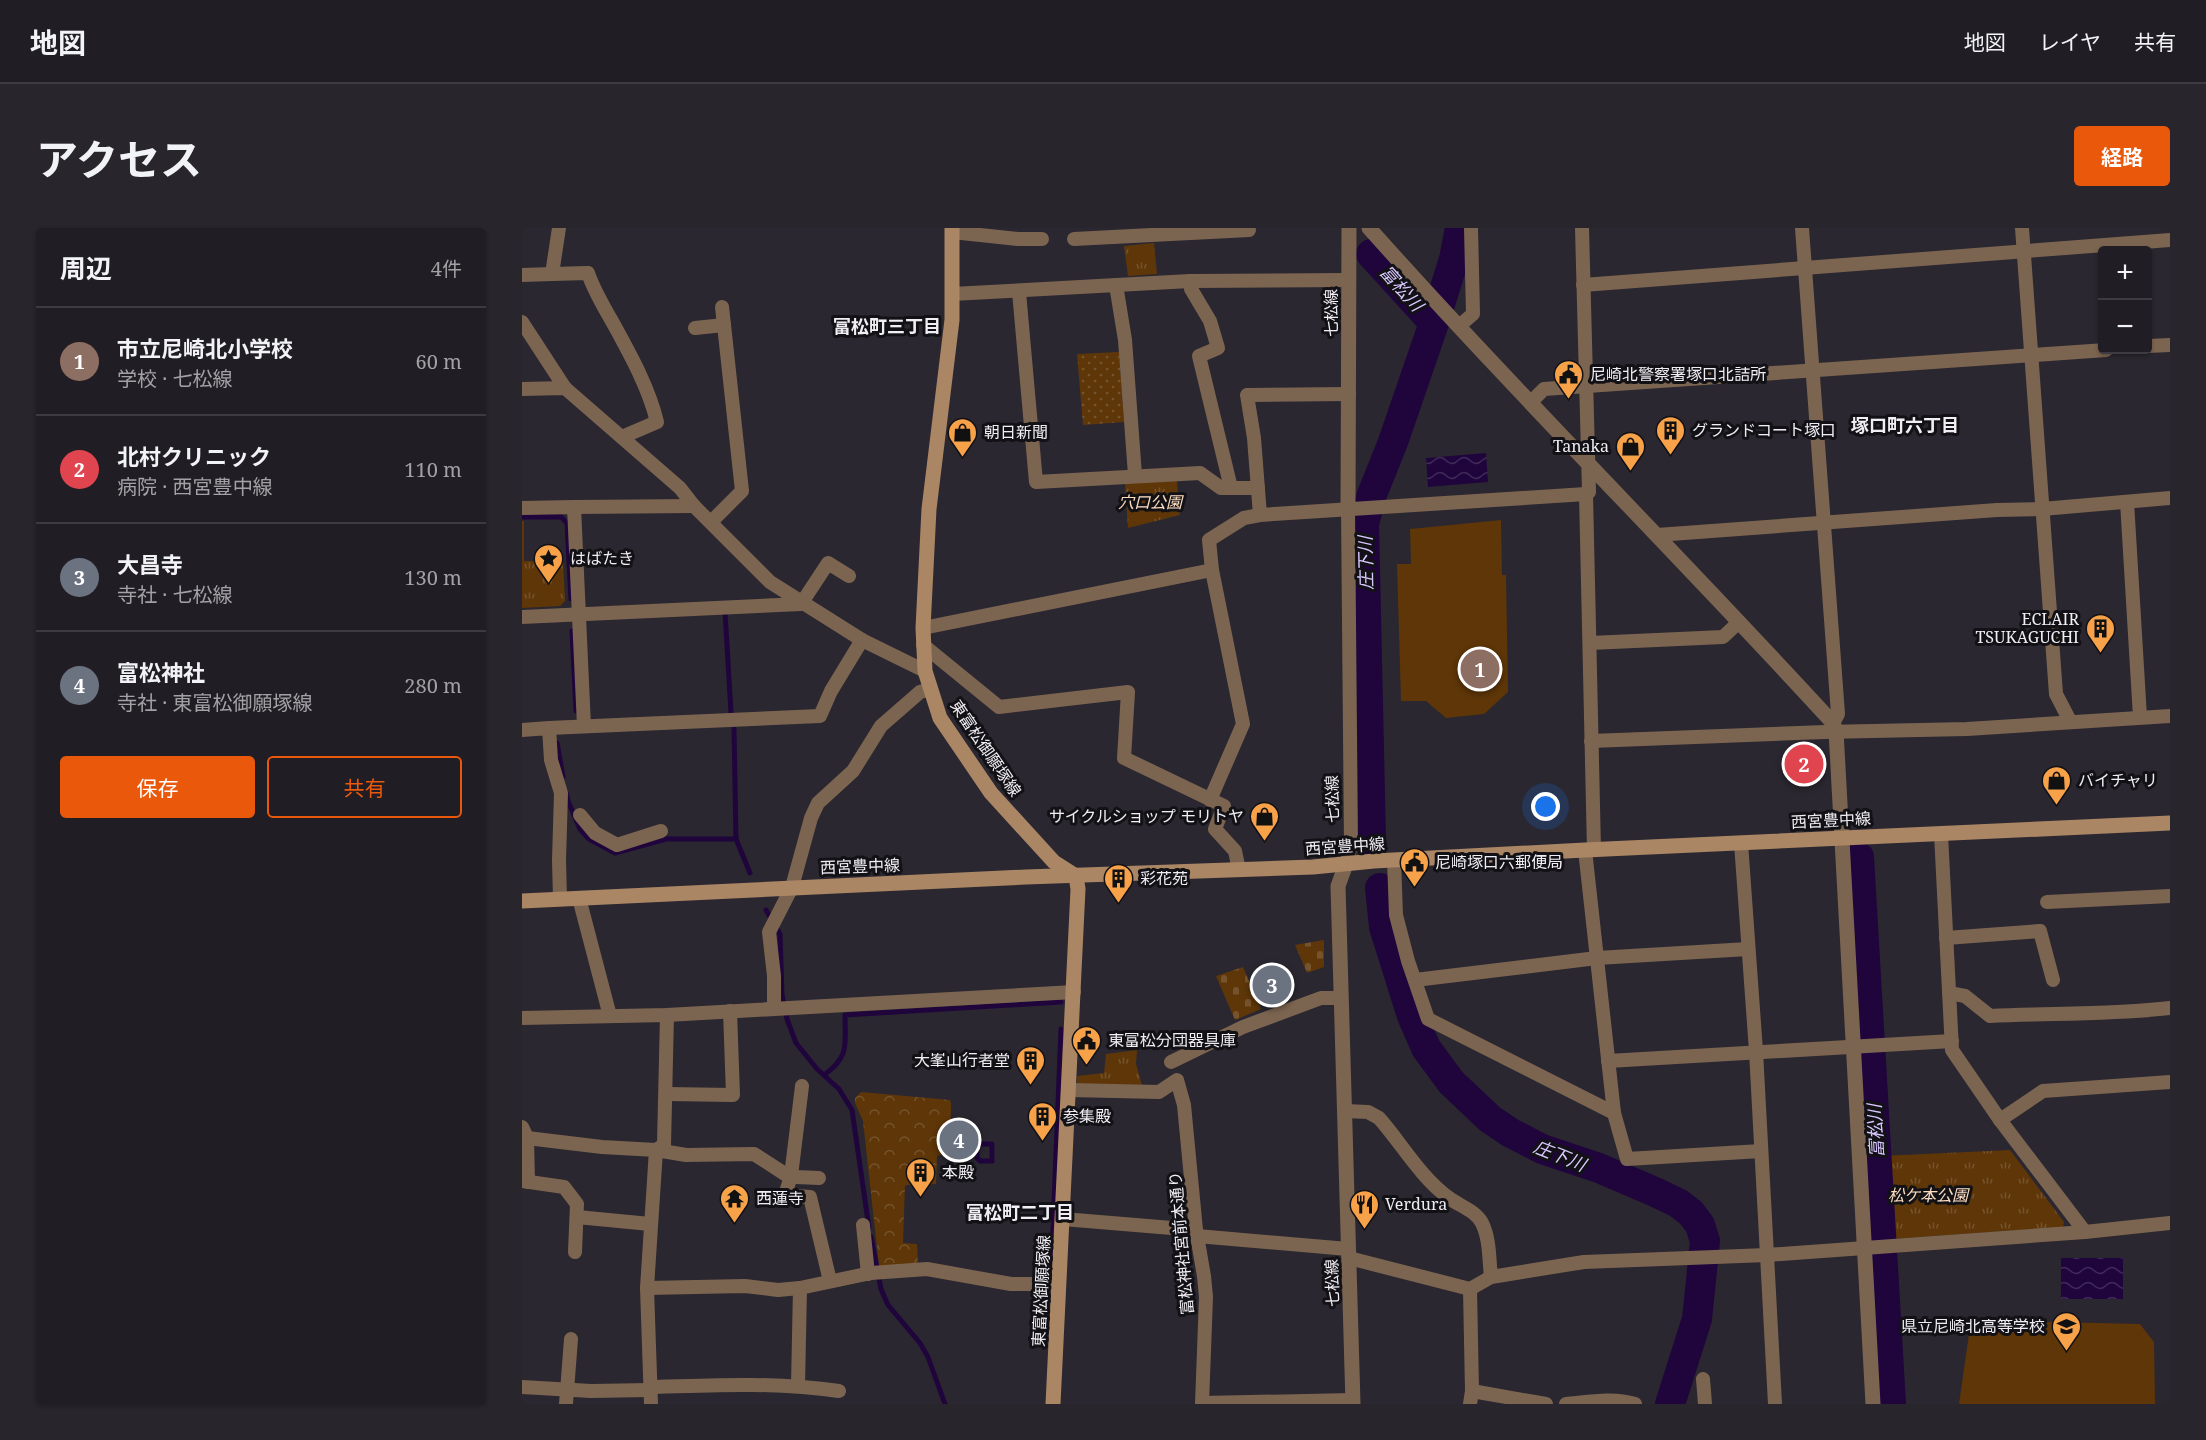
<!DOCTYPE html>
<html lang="ja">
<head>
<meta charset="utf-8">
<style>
	body { margin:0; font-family:"Noto Serif","Noto Sans JP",serif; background:#28262c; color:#f1f3f6 }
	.controls { position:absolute; right:18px; top:18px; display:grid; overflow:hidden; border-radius:6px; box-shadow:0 2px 4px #0004 }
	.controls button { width:54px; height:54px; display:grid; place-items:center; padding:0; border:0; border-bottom:2px solid #3d3b41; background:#201d24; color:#f1f3f6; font:30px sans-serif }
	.you { position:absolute; left:1024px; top:579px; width:21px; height:21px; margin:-15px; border:4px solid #fff; border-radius:50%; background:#1a73e8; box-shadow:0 0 0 9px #1a73e833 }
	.badge { display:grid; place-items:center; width:39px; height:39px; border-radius:50%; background:#ea580c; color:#fff; font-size:20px; font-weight:700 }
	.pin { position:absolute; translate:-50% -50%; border:3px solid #fff; box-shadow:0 2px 6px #0006 }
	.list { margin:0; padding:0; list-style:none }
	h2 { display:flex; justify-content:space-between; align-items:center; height:78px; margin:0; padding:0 24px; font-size:26px }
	h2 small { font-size:20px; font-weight:400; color:#a2a2a6 }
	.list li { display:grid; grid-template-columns:39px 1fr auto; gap:18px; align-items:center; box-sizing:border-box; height:108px; padding:0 24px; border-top:2px solid #3d3b41 }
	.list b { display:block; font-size:22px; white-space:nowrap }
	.list p { margin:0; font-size:20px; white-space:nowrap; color:#a2a2a6 }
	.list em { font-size:20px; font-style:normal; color:#a2a2a6 }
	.actions { display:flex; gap:12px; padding:18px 24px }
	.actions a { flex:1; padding:14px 0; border:2px solid #ea580c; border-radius:6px; text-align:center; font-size:21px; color:#ea580c }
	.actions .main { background:#ea580c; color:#fff }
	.map { position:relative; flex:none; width:1648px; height:1176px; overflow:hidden; border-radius:6px }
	header { display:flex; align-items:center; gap:36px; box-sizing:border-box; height:84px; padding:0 30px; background:#201d24; border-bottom:2px solid #3d3b41 }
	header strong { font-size:28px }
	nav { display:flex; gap:33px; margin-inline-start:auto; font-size:21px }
	.intro { display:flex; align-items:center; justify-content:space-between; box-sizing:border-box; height:144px; padding:0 36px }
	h1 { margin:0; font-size:42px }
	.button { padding:15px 27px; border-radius:6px; background:#ea580c; color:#fff; font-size:21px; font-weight:700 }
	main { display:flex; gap:36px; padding:0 36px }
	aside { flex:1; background:#201d24; border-radius:6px; box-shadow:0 2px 4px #0004 }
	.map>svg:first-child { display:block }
	.grass { fill:#5e3608 }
	.forest { fill:url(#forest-crowns) }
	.cemetery { fill:url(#cemetery-stones) }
	.park { fill:url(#park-tufts) }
	.garden { fill:url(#garden-dots) }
	.water { fill:url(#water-waves) }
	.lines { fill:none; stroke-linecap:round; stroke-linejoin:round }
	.stream { stroke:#1f053c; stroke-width:5 }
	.river { stroke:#1f053c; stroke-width:30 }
	.minor { stroke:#7c6550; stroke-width:14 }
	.tertiary { stroke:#7c6550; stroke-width:15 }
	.secondary { stroke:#ab8664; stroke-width:15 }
	.labels { text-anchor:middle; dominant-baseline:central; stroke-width:6; stroke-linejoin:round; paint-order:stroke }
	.street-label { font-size:16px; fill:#f0eef4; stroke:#121115 }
	.poi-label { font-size:16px; fill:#f0eef4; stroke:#121115; text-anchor:start }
	.park-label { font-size:16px; font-style:italic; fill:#fdddc2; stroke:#121115 }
	.water-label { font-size:18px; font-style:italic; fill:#d9c8ff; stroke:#121115 }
	.neighbourhood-label { font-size:18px; font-weight:bold; fill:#f0eef4; stroke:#121115 }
</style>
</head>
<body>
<header>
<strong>地図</strong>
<nav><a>地図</a><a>レイヤ</a><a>共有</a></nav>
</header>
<div class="intro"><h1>アクセス</h1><a class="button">経路</a></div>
<main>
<aside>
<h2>周辺<small>4件</small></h2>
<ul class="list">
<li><span class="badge" style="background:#8d6e63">1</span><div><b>市立尼崎北小学校</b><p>学校 · 七松線</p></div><em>60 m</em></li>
<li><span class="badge" style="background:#e0444e">2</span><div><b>北村クリニック</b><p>病院 · 西宮豊中線</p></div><em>110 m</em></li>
<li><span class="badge" style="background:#6b7280">3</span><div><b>大昌寺</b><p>寺社 · 七松線</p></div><em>130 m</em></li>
<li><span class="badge" style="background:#6b7280">4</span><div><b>富松神社</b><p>寺社 · 東富松御願塚線</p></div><em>280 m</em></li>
</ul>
<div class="actions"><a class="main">保存</a><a>共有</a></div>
</aside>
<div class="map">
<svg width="1648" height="1176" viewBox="0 0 1648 1176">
	<defs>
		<pattern id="forest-crowns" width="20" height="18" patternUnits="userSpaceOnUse" patternTransform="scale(1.5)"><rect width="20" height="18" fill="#5e3608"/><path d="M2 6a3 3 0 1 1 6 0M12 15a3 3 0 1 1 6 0" fill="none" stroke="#75532d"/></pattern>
		<pattern id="cemetery-stones" width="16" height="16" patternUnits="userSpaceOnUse" patternTransform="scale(1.5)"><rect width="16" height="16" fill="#5e3608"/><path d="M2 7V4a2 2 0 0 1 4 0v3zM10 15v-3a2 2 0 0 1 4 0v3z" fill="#75532d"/></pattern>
		<pattern id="park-tufts" width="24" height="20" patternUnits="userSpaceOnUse" patternTransform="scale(1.5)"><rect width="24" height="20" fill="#5e3608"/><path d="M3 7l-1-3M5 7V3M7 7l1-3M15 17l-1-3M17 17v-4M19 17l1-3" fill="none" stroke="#75532d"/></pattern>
		<pattern id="garden-dots" width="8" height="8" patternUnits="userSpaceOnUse" patternTransform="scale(1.5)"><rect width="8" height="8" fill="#5e3608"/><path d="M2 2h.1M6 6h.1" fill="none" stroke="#75532d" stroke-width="1.8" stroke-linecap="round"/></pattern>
		<pattern id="water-waves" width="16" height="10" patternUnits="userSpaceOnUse" patternTransform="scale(1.5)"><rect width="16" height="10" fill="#1f053c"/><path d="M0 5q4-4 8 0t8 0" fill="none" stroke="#402a59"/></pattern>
	</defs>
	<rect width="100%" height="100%" fill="#2a2730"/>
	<!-- grass -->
	<g class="grass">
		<path d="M979,292l1,55h4l2,117 -24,22 -38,4 -20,-17h-25l-4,-137h14l-1,-35z"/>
		<path d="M1449,1092l169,4 14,18 1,62h-196z"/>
	</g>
	<!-- forest -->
	<path class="forest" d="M339,864l89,8 1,4 -1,49 -13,3 -1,28 -29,1 -2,1 -2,57 14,1 1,21 -39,1 -16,-145 -8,-18v-5z"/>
	<!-- cemetery -->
	<g class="cemetery">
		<path d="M802,712v27l-17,6 -12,-28z"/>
		<path d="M721,739l18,42 -26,11 -19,-44z"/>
	</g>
	<!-- park -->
	<g class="park">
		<path d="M632,15l3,31 -29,2 -4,-30z"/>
		<path d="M655,253l3,34 -52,13 -3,-45z"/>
		<path d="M0,293h2v40h39l2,40 -5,5 -38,2z"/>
		<path d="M615,822l-1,14 6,21 -65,-1v-8l27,-3 2,-19z"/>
		<path d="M1488,922l54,72 -1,5 -172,12 -5,-3 -5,-80z"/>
	</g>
	<!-- garden -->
	<path class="garden" d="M597,124l5,70 -41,3 -6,-71z"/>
	<!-- water -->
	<g class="water">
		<path d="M964,225l2,29 -60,5 -2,-29z"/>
		<rect x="1539" y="1030" width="62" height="41"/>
	</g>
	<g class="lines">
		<!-- stream -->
		<g class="stream">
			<path d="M0,289h39l6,6 4,76"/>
			<path d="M203,384l6,101"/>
			<path d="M50,403l4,80"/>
			<path d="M212,501l2,110"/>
			<path d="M35,515l6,34"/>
			<path d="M44,564l2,9 12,28 9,10 26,14 51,-14h70l14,34"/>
			<path d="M244,682l14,24 2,61 5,24 9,24 21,26 22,20 13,21 17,118"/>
			<path d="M302,847c26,-19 21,-30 21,-60l216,-13"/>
			<path d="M470,924v-8h-12l-3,3v11l3,3h12v-7"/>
			<path d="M349,1009l10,52 7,16 32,38 8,14 17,47"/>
			<path d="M529,1049l10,-248"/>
		</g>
		<!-- river -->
		<g class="river">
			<path d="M849,26l62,68"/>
			<path d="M849,612l-7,-316 7,-27 22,-55 43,-125 18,-58 6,-31"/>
			<path d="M1337,629l32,547"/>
			<path d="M858,660l4,39 28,89 14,32 25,34 39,37 21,14 31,16 57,19 56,24 23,11 13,10 9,12 5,16 -8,78 -27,85"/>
		</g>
		<!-- minor -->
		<g class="minor">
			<path d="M1280,0l36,486 -5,9"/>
			<path d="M1500,0l34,466 14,27"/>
			<path d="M430,4l66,7h24"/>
			<path d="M552,11l175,-9"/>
			<path d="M30,46l36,-1c6,18 16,34 25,50 17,31 36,65 44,99l-35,15"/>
			<path d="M0,47l30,-1 7,-46"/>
			<path d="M668,53l1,8 19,32 8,27 -19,8 32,132"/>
			<path d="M594,57l9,55 10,135"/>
			<path d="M1061,57l587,-45"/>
			<path d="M497,64l17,190 164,-9 21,15h37"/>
			<path d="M430,66l238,-13 159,-1"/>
			<path d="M0,94l43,66"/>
			<path d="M937,98l14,-12 -2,-86"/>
			<path d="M173,100l29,-3 -2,-18"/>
			<path d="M1626,118l22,-1"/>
			<path d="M0,161l43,-1 115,100 14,18 76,76 92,58 63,31"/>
			<path d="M1009,174l13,-13 562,-39"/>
			<path d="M1064,266l8,356"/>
			<path d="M1605,274l13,215"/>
			<path d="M52,279l120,-1"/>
			<path d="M0,280l52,-1 10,219"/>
			<path d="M738,287l-6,-77 -7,-43 102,-1"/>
			<path d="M189,294l31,-31 -18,-166"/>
			<path d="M1135,307l340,-25 45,-1 128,-11"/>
			<path d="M0,389l279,-13 27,-41 21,13"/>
			<path d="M401,400l289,-58"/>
			<path d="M1068,415l133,-6 16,-15"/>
			<path d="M401,417l76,62 129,-15 -4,66 100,48 -9,23 20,22 4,19"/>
			<path d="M27,500l271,-12 11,-25 31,-51"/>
			<path d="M0,502l27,-2 2,32 10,33 -2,67 1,39"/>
			<path d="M1069,513l234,-9 142,-3 203,-13"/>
			<path d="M688,572l33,-76 -31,-154 -3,-30 35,-22 16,-3 326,-21 3,-2 -7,-264"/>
			<path d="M58,587l15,18 22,12 44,-14"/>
			<path d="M1419,606l11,216 48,70 85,112"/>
			<path d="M1219,615l15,208 19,353"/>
			<path d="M1063,622l29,263"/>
			<path d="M872,632l2,55 12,46 20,58 186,94 13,46 134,-8"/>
			<path d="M824,636l5,-18 -3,-337"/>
			<path d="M57,670l31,118"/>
			<path d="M1525,674l123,-6"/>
			<path d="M1424,710l94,-7 13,49"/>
			<path d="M893,752l182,-22 151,-9"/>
			<path d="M1427,765l16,3 25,20c60,-3 120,-1 180,-8"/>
			<path d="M252,780v-32l-5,-44 23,-45 19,-69 7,-15 35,-32 28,-45 39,-34 10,-3"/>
			<path d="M0,790l145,-3 407,-23"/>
			<path d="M1086,833l344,-20"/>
			<path d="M649,834l72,-35 78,-29h20"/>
			<path d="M280,858l-11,90 -6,19 25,2 20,84"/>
			<path d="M547,862l90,2 18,-12 7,25 12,125 8,46 2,21 -4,107"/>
			<path d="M145,866l66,1 -3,-84"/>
			<path d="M823,883l23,1 11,6c23,26 42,60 70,80 11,8 27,13 33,25 8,16 7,37 9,54"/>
			<path d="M1478,892l43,-29 127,-9"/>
			<path d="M0,899l5,11 1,44"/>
			<path d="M5,910l75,9 54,3 30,5 68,-1 31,20 11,3 23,1"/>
			<path d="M0,953l42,6 13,17 -2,48"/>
			<path d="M55,989l73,7"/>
			<path d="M541,991l133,11"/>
			<path d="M341,997l5,49"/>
			<path d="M675,1008l151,13"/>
			<path d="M827,1030l121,31 21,-12 93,-15 183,-7 318,-23 85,-9"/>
			<path d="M125,1060l98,-2 33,4 22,-2 71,-15 56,-4 84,15h48"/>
			<path d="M948,1061l2,102 -2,13"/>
			<path d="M1181,1151l2,25"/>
			<path d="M276,1157l2,-97"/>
			<path d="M0,1159l69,4 59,-1"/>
			<path d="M128,1159c64,-2 125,-5 189,4"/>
			<path d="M950,1163l74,13"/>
			<path d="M680,1175l151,-3"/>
			<path d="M44,1176l5,-65"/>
			<path d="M129,1176l-4,-116 9,-138 8,-5 3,-130"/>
			<path d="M1044,1176c22,-2 47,-7 69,0"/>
		</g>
		<!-- tertiary -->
		<g class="tertiary">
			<path d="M847,0c151,169 311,328 464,495l3,8 37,673"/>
			<path d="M826,281l1,-281"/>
			<path d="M824,636l-8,22 15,518"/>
		</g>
		<!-- secondary -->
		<g class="secondary">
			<path d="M430,0v92l-23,189 -6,119 2,43 15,47 51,75 63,69 22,14 2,13 -25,515"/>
			<path d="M0,673l504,-24 287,-10 61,-6 211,-11 585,-27"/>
		</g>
	</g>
	<!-- icons -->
	<defs>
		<symbol id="civic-pin" viewBox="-11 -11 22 30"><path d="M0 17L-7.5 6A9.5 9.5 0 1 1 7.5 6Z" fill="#f7a149" stroke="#121115"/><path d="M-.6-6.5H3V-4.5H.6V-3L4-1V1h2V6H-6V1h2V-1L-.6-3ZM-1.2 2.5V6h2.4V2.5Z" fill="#111"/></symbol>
		<symbol id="building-pin" viewBox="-11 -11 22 30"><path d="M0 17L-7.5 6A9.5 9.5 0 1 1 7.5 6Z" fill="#f7a149" stroke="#121115"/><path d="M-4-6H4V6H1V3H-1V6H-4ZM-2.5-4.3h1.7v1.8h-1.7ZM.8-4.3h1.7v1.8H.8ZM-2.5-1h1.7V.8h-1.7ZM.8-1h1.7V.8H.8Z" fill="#111"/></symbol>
		<symbol id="shop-pin" viewBox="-11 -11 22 30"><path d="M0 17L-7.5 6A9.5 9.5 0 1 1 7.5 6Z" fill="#f7a149" stroke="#121115"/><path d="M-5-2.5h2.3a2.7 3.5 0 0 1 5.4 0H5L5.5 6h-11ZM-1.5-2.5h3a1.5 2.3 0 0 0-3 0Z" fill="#111"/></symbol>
		<symbol id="sight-pin" viewBox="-11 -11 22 30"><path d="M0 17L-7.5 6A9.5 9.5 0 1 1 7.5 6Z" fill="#f7a149" stroke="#121115"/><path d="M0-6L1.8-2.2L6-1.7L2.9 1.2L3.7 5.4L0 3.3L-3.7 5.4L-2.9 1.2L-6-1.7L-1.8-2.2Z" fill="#111"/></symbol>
		<symbol id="temple-pin" viewBox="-11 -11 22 30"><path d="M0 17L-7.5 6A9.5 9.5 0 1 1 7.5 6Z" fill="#f7a149" stroke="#121115"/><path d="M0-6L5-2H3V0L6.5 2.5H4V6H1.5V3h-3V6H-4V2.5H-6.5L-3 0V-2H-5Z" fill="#111"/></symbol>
		<symbol id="restaurant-pin" viewBox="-11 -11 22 30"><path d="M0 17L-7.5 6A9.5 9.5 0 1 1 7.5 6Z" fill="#f7a149" stroke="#121115"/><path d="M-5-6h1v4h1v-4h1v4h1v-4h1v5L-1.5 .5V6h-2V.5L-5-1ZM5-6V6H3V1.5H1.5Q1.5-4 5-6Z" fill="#111"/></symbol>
		<symbol id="school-pin" viewBox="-11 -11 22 30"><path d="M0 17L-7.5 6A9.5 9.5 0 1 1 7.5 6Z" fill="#f7a149" stroke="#121115"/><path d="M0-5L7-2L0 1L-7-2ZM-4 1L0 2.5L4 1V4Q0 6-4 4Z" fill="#111"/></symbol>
	</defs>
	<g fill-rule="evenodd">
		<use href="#civic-pin" x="1030" y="130" width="33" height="45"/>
		<use href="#building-pin" x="1132" y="186" width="33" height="45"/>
		<use href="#shop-pin" x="424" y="188" width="33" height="45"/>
		<use href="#shop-pin" x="1092" y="202" width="33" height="45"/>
		<use href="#sight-pin" x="10" y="314" width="33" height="45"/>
		<use href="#building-pin" x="1562" y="384" width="33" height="45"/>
		<use href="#shop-pin" x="1518" y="536" width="33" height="45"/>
		<use href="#shop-pin" x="726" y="572" width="33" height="45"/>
		<use href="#civic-pin" x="876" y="618" width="33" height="45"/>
		<use href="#building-pin" x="580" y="634" width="33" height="45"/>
		<use href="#civic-pin" x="548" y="796" width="33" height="45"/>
		<use href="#building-pin" x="492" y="816" width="33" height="45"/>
		<use href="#building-pin" x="504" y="872" width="33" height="45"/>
		<use href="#building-pin" x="382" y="928" width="33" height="45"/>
		<use href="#temple-pin" x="196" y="954" width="33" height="45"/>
		<use href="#restaurant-pin" x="826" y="960" width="33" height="45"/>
		<use href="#school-pin" x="1528" y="1082" width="33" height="45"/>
	</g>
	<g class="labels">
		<!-- street labels -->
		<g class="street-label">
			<text transform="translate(809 85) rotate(-90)">七松線</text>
			<text transform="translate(464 520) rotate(56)">東富松御願塚線</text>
			<text transform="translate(810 571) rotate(-91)">七松線</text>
			<text transform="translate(1309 592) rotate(-3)">西宮豊中線</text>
			<text transform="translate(823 618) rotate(-4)">西宮豊中線</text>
			<text transform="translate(338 638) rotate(-2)">西宮豊中線</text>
			<text transform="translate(659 1015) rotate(-95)">富松神社宮前本通り</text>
			<text transform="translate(810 1055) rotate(-92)">七松線</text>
			<text transform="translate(519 1063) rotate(-87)">東富松御願塚線</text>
		</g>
		<!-- poi labels -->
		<g class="poi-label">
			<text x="1068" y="146">尼崎北警察署塚口北詰所</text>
			<text x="1170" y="202">グランドコート塚口</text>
			<text x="462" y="204">朝日新聞</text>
			<text x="1087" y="218" text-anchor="end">Tanaka</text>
			<text x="48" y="330">はばたき</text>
			<text x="1557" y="391" text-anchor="end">ECLAIR<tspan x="1557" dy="18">TSUKAGUCHI</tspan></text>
			<text x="1556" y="552">バイチャリ</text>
			<text x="722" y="588" text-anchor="end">サイクルショップ モリトヤ</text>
			<text x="913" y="634">尼崎塚口六郵便局</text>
			<text x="618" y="650">彩花苑</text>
			<text x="586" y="812">東富松分団器具庫</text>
			<text x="488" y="832" text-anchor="end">大峯山行者堂</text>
			<text x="541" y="888">参集殿</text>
			<text x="420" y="944">本殿</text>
			<text x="234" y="970">西蓮寺</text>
			<text x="863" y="976">Verdura</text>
			<text x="1523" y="1098" text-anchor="end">県立尼崎北高等学校</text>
		</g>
		<!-- park labels -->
		<g class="park-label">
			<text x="628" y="274">穴口公園</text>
			<text x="1406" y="967">松ケ本公園</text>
		</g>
		<!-- water labels -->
		<g class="water-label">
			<text transform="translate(880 60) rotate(48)">富松川</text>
			<text transform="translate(843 335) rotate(-91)">庄下川</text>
			<text transform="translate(1353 903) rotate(-93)">富松川</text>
			<text transform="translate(1038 927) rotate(22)">庄下川</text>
		</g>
		<!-- neighbourhood labels -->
		<g class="neighbourhood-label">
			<text x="365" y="98">富松町三丁目</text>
			<text x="1383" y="197">塚口町六丁目</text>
			<text x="498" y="984">富松町二丁目</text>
		</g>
	</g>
</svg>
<div class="controls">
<button>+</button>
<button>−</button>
</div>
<div class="you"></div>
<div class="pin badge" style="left:958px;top:441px;background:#8d6e63">1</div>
<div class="pin badge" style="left:1282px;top:536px;background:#e0444e">2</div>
<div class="pin badge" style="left:750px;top:757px;background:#6b7280">3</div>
<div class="pin badge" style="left:437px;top:912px;background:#6b7280">4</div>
</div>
</main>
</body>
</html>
